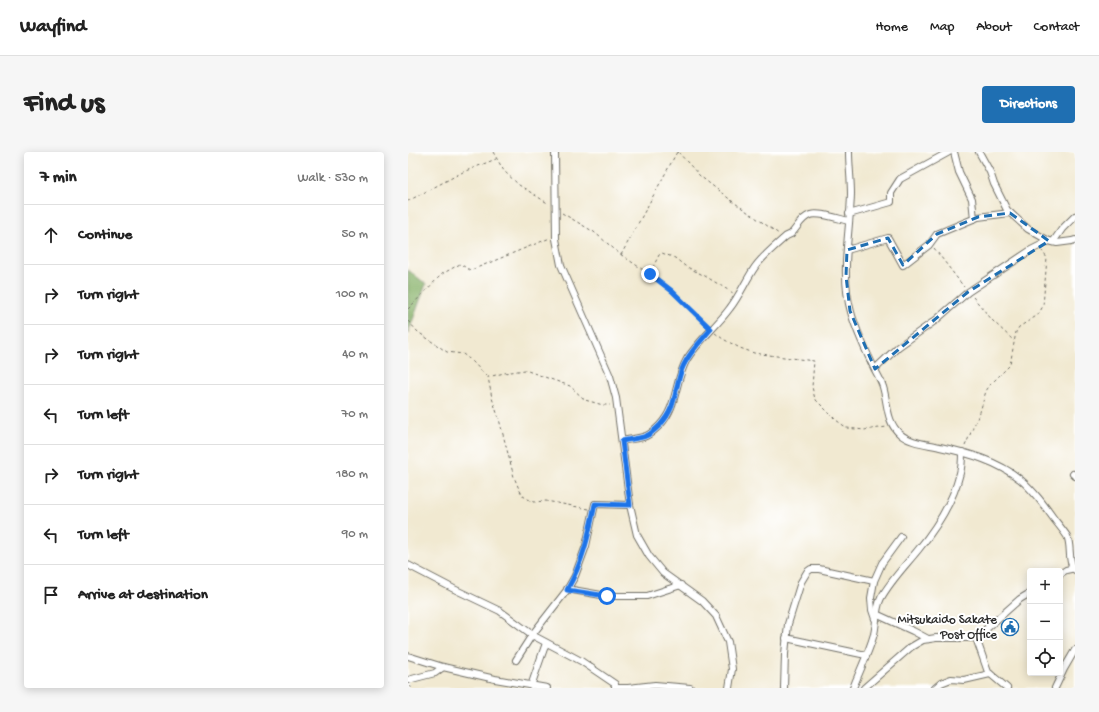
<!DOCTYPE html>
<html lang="en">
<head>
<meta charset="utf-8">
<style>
	body { margin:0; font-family:"Gochi Hand",sans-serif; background:#f6f6f6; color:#222 }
	.controls { position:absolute; right:12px; bottom:12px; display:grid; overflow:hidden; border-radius:4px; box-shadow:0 2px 10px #0003 }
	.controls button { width:36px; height:36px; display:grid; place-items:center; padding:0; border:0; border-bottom:1px solid #e0e0e0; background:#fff; color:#222; font:20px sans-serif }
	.stop { position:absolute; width:12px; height:12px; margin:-9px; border:3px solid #1a73e8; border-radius:50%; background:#fff }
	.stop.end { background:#1a73e8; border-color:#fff; box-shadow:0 1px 4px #0008 }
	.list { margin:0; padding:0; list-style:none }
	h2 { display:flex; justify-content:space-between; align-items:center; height:52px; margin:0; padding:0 16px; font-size:17px }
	h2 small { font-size:13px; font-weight:400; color:#767676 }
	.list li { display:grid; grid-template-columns:26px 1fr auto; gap:12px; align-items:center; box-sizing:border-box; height:60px; padding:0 16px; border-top:1px solid #e0e0e0 }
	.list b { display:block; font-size:15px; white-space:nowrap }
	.list em { font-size:13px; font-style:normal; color:#767676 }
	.icon { flex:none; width:22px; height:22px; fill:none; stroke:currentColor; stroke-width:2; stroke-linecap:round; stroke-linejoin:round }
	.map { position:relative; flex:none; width:667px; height:536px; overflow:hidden; border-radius:4px }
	header { display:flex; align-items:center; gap:24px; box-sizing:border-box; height:56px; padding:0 20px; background:#fff; border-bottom:1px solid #e0e0e0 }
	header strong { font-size:19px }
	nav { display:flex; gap:22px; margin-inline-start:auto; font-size:14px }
	.intro { display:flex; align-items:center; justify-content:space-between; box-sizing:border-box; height:96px; padding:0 24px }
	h1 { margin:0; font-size:28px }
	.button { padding:10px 18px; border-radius:4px; background:#1f6fb2; color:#fff; font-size:14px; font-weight:700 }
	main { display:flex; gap:24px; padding:0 24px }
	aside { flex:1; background:#fff; border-radius:4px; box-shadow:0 2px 10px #0003 }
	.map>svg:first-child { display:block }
	.forest { fill:#86b168; stroke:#586e4a }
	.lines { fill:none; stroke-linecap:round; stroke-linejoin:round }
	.minor-casing { stroke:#706e65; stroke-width:8 }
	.path { stroke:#706e65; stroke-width:1; stroke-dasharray:3 3; stroke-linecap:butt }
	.minor { stroke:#fff; stroke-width:6 }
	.route { stroke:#1a73e8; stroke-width:5 }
	.marked { fill:none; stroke:#1f6fb2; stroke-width:3; stroke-dasharray:8 5; stroke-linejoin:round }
	.labels { text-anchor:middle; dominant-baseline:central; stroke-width:4; stroke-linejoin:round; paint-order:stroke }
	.poi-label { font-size:13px; fill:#2b2b2b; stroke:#fff; text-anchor:end }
</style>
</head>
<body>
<header>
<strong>Wayfind</strong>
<nav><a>Home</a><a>Map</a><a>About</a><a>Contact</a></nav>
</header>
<div class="intro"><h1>Find us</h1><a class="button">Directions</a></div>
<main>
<aside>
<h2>7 min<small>Walk · 530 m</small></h2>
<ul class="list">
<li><svg class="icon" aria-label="ahead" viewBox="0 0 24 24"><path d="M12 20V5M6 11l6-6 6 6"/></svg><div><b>Continue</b></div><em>50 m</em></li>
<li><svg class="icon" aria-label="right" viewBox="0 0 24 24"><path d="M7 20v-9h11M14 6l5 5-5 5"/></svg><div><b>Turn right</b></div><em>100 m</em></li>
<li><svg class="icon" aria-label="right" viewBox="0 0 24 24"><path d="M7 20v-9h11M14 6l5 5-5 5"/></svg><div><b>Turn right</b></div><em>40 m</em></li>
<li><svg class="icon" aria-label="left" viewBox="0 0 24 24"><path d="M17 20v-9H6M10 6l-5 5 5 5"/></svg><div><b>Turn left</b></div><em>70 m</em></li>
<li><svg class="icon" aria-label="right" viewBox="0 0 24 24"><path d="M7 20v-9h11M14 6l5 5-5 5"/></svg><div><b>Turn right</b></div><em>180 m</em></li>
<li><svg class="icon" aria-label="left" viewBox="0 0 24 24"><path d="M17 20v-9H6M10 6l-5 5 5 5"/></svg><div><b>Turn left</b></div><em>90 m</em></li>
<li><svg class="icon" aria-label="arrive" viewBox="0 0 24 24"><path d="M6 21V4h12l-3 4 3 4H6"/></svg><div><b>Arrive at destination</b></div></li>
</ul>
</aside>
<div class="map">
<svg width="667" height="536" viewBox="0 0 667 536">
	<rect width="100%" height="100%" fill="#fff"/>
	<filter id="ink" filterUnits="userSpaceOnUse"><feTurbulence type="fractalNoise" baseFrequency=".025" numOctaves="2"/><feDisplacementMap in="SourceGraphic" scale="8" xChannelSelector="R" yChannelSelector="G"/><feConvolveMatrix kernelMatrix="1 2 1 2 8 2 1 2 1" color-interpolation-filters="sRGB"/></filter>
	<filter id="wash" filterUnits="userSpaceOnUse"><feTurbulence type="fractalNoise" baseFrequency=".012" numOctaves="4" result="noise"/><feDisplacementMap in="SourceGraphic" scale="16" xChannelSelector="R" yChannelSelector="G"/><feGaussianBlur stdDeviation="0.9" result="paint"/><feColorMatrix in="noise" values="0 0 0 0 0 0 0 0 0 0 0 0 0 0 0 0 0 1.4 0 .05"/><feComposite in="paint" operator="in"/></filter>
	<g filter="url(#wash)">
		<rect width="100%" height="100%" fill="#f1e9d1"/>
		<!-- forest -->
		<path class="forest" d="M0,118l18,14 -18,49z"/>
	</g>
	<g filter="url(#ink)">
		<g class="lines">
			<defs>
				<g id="minor">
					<path d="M147,0l1,87 5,26 49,111 6,22 14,107 7,30 12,21 14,17 39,28 14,15 12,26 4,27 -3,19"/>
					<path d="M441,0c0,14 2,28 2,42 -1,39 -11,80 0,118 5,19 14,37 23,56 3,6 7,12 9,19 5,16 3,35 17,47 10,9 28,10 40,13 28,6 58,14 81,33 13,11 23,25 33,39 4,5 9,11 13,17 5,10 0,26 8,34"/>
					<path d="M546,0l5,20 13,27 2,20"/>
					<path d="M571,0l11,20 4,12 13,26 21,19 21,12 8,2 15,-2 3,-1"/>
					<path d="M441,62l42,-12v-9l9,-14 49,-27"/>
					<path d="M645,90l9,-13 13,-13"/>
					<path d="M439,98l41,-12 15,27 26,-20 8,-11 41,-17 32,-4"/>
					<path d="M467,217l23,-22 38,-27 32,-28 63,-42 18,-9"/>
					<path d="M214,289c7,-2 16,-2 24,-5 5,-2 10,-7 14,-11 18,-19 14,-43 27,-66 12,-19 30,-33 43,-51 10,-13 16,-28 25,-41 8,-11 19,-20 28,-28 2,-2 5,-4 8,-5 7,-7 10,-16 19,-19 10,-3 29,4 39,6"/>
					<path d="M665,322l2,2"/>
					<path d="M0,413l46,24 46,22 34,25 47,25 34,23v4"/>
					<path d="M652,422l6,-4 9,-2"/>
					<path d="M159,437l40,7h40l34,-11"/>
					<path d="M468,462l37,17 15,8"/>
					<path d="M467,467l-3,-9 -1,-12 3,-17 8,-18 19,-26"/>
					<path d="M378,486l80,17"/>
					<path d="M568,486l12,34 19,16"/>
					<path d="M0,504l35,11 52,12 52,9"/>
					<path d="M108,508l16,-25 35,-45 8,-14 11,-30 9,-42 35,1"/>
					<path d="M0,528l27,-7 8,-6"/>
					<path d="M123,534l15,-43"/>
					<path d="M207,536h13l27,-3 35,3"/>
					<path d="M376,536l1,-34 3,-30 13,-42 6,-10 4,-3h8l55,12"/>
					<path d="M445,536c7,-18 16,-36 21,-54 3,-12 1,-24 7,-36 10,-18 24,-32 37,-48 19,-23 35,-48 42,-77 2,-7 2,-14 2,-21"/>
					<path d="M456,536l47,-41 12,-7 13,-2h40l44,-39 10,-6"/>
					<path d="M527,536l6,-5 10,-4 13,1 26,-6"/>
					<path d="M647,536l9,-19 11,-19"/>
				</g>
			</defs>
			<!-- minor casing -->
			<use href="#minor" class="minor-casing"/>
			<!-- path -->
			<g class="path">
				<path d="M85,0l11,19 15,14 30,19"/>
				<path d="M270,0l22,24 32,25 47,33"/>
				<path d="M0,49l55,-29 33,-13"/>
				<path d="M154,61l32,19 26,22 35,24 17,13 35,35"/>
				<path d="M526,96l30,39"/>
				<path d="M213,103l56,-103"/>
				<path d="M242,121l9,-18 3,-2 13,5 10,8 20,10 28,17"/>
				<path d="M565,145l20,24 21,20"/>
				<path d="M0,157l34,-35 18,-10 10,6 4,-1 76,-31"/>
				<path d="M0,169l10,11 29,20 16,2 10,8 14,15"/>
				<path d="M307,181l8,6 17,9 14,5 60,8 -2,26 3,12 21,21 11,8 17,2 23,-3"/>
				<path d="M557,294l15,-34 6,-21 4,-6 20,-20 6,-33 3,-5 19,-12 5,-9 4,-48 -5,-7"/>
				<path d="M181,357l-43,-8 -13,1 -10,-6 -4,-7 -5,-12 -15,-58 -7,-21 -4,-21 16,-4 21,-3 45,16 15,14 18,5h7"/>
				<path d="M1,534l4,2"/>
			</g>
			<!-- minor -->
			<use href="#minor" class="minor"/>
		</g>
	</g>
	<g class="lines" filter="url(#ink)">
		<!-- route -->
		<path class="route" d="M199,444l-40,-6c16,-28 22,-56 28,-86l35,1 -8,-64c7,-2 17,-2 24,-5 5,-2 10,-7 14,-11 17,-18 14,-35 22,-56 6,-15 19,-28 29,-40l-39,-38 -22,-17"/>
	</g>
	<!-- marked area -->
	<path class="marked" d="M602,61l39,28 -81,51 -93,77 -25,-58 -4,-35 1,-26 41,-12 15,27 34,-31 41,-17z"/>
	<!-- icons -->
	<defs>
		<symbol id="civic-ring" viewBox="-11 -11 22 22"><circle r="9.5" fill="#fff" stroke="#1f6fb2" stroke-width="1.5"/><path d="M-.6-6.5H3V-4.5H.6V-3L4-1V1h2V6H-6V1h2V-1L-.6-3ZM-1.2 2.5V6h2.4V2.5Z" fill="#1f6fb2"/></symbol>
	</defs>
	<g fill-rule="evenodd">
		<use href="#civic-ring" x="592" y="465" width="20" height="20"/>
	</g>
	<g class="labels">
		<!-- poi labels -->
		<g class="poi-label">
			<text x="589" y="468">Mitsukaido Sakate<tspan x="589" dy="15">Post Office</tspan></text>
		</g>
	</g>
</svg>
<div class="controls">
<button>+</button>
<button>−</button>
<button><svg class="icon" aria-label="locate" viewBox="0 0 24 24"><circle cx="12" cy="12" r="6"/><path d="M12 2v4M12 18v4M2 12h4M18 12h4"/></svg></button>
</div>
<div class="stop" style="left:199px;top:444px"></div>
<div class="stop end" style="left:242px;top:122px"></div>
</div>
</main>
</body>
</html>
